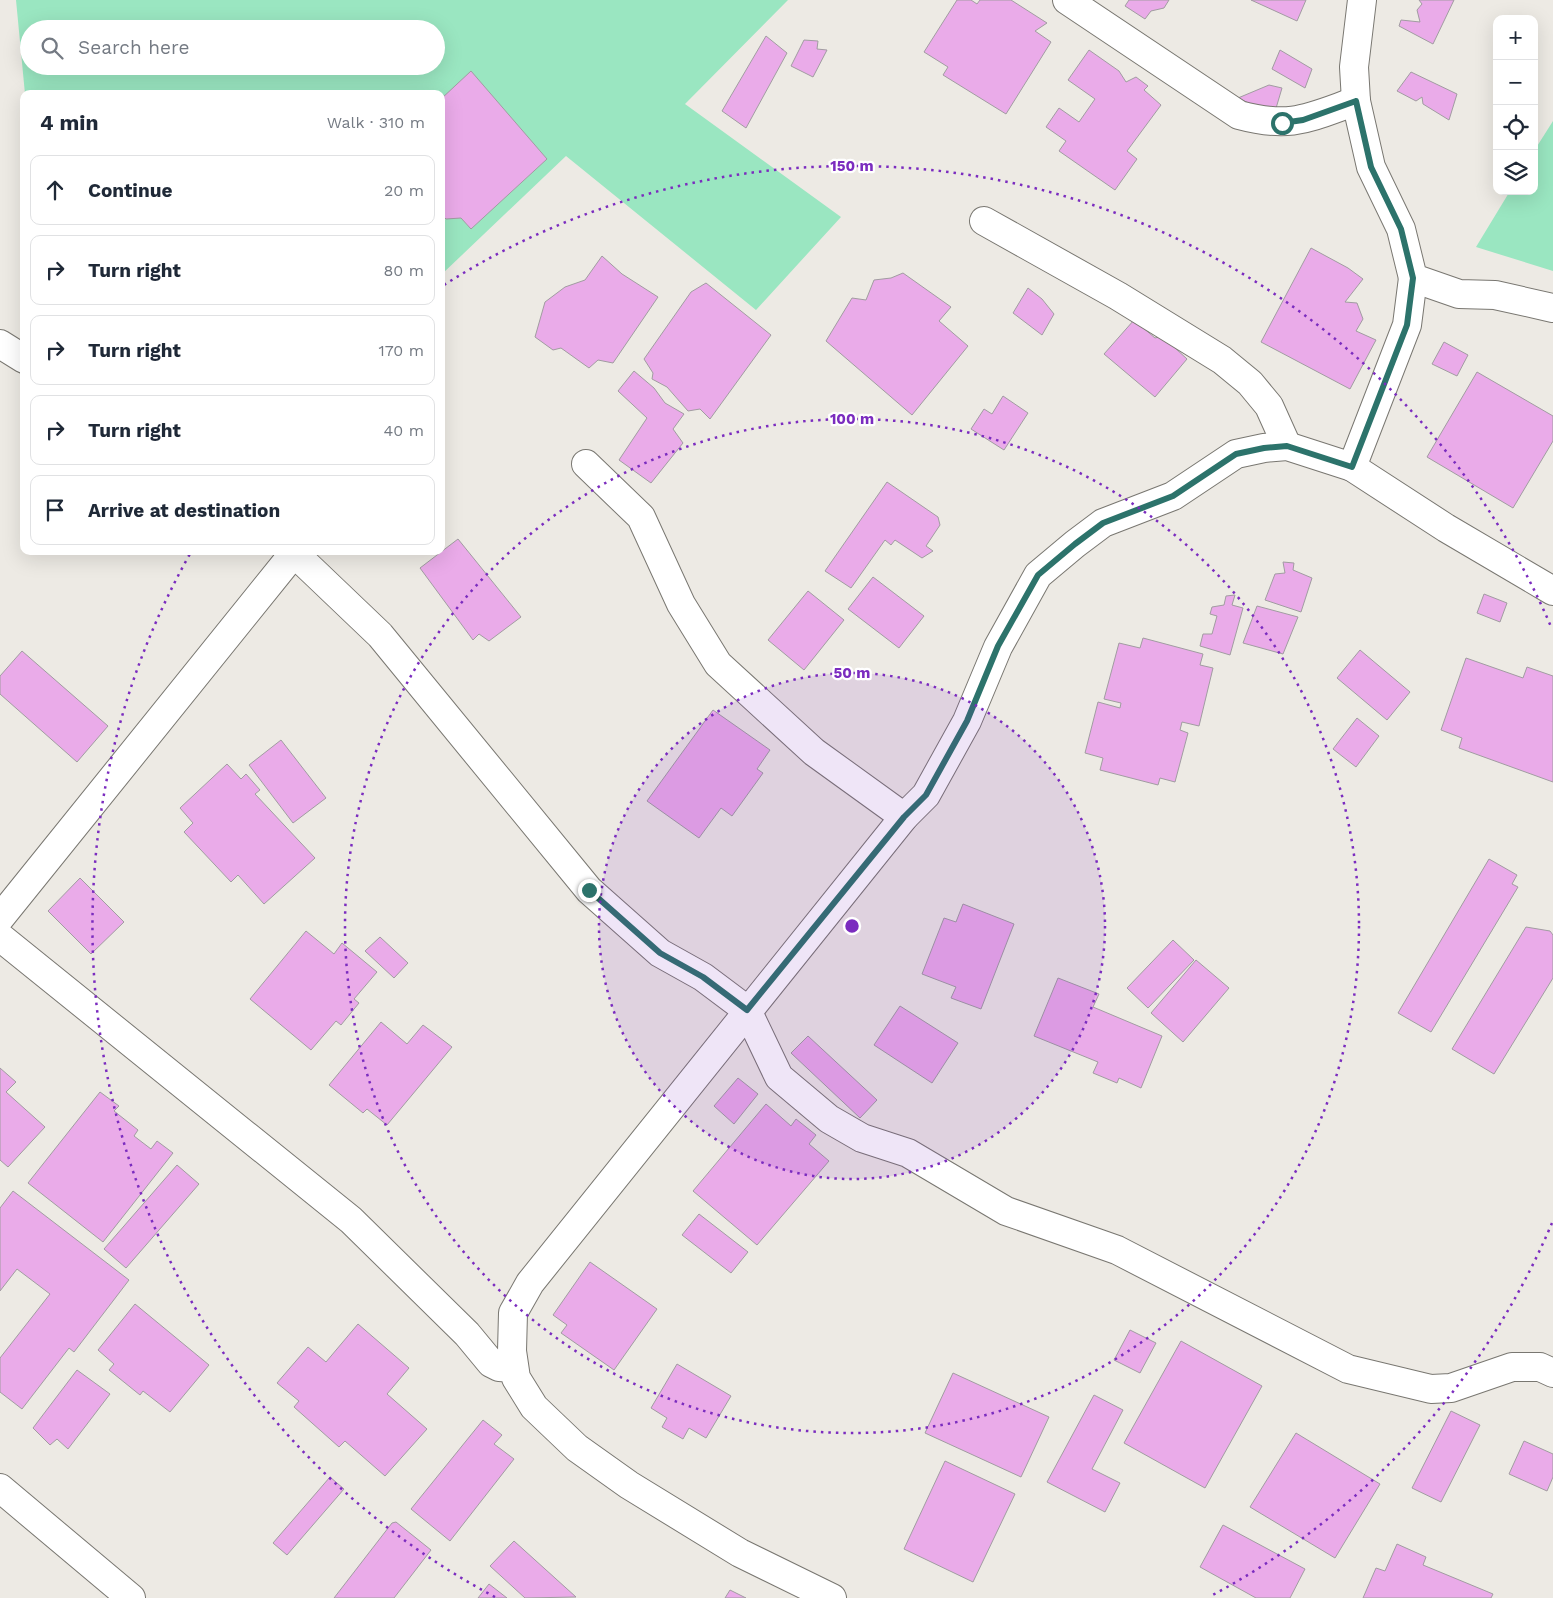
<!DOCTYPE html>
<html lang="en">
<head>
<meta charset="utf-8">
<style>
	body { margin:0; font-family:"Work Sans",sans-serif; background:#f2f2f3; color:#1f2937 }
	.controls { position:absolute; right:15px; top:15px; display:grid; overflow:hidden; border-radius:10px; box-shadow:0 5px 20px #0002 }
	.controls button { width:45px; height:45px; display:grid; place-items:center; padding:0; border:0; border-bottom:1px solid #e0e1e3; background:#fff; color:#1f2937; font:25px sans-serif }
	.stop { position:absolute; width:15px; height:15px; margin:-11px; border:4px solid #2c736b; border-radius:50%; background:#fff }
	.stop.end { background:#2c736b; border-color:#fff; box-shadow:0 1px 5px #0008 }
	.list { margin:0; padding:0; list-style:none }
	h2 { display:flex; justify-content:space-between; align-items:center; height:65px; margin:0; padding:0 20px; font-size:21px }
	h2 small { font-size:16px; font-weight:400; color:#747a83 }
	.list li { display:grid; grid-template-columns:32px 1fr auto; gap:15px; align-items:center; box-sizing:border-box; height:70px; margin:0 10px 10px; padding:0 10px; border:1px solid #e0e1e3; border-radius:10px }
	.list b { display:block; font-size:19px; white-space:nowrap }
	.list em { font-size:16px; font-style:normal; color:#747a83 }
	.icon { flex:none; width:28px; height:28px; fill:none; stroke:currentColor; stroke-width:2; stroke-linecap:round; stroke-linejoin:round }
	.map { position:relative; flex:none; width:1553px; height:1598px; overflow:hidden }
	.search { position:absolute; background:#fff; box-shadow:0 5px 20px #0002; left:20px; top:20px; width:425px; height:55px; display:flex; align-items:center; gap:12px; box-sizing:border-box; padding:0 18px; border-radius:28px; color:#747a83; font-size:19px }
	.panel { position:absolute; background:#fff; box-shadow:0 5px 20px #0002; left:20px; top:90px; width:425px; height:465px; border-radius:10px }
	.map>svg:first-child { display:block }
	.green { fill:#9ae6c1; fill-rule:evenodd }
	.building { fill:#eaabe9; stroke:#a19ca1 }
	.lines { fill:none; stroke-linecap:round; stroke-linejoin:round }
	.minor-casing { stroke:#797771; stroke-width:30 }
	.minor { stroke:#fff; stroke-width:28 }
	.route { stroke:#2c736b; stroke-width:6 }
	.ring { fill:none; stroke:#7b2cbf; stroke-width:2.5; stroke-dasharray:2.5 5 }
	.centre { fill:#7b2cbf; stroke:#fff; stroke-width:2.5 }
	.ring-label { font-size:15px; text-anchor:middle; font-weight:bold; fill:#7b2cbf; stroke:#fff; stroke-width:4.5; stroke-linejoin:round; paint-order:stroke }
</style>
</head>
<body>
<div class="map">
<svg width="1553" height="1598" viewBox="0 0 1553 1598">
	<rect width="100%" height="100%" fill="#edeae4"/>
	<!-- green -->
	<g class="green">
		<path d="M16,0h772l-103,104 156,113 -85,93 -190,-154 -125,119v-181h-416zM29,29h407v37h-407z"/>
		<path d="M1553,121v150l-77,-24 34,-56h24v-40z"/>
	</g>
	<!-- building -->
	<g class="building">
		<path d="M957,0h14l6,4 3,-4h31l36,23 -12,8 16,11 -45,72 -63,-39 5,-8 -24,-15z"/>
		<path d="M1129,0h40l-5,8 -13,3 -6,8 -20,-13z"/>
		<path d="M1251,0h55l-9,21z"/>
		<path d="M1419,0h35l-21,44 -34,-18 2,-6 19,2 -3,-12 5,-6z"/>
		<path d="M766,36l21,17 -41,75 -24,-17z"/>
		<path d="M804,40l14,1 -1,8 10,1 -14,27 -22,-11z"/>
		<path d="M1089,50l30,21 7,11 10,-5 12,9 -4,4 17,15 -34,46 10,8 -22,31 -56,-39 7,-10 -20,-14 13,-19 20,14 16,-23 -27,-19z"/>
		<path d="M1280,50l32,19 -7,19 -33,-19z"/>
		<path d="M471,71l76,88 -76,70 -10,-11 -15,1 -5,-5v-115z"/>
		<path d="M1411,72l46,22 -8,26 -26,-16 -1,-7 -6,4 -19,-10z"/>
		<path d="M1269,85l13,3 -8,27 -36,-17z"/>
		<path d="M1311,248l37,20 15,11 -18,23 12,1 6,16 -7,12 20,9 -26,49 -89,-47z"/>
		<path d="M602,256l20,18 36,23 -45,66 -15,-3 -9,8 -28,-20 -8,2 -18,-13 10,-35 20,-15 20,-7z"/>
		<path d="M903,273l48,34 -12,14 29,25 -56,69 -86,-74 26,-43 14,2 8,-20 17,-2z"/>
		<path d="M706,283l65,52 -61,84 -10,-10 -12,2 -21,-24 -15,-8 1,-6 -9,-14 47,-67z"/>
		<path d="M1028,288l14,11 12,15 -12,21 -29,-22z"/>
		<path d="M1134,320l21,18 7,-2 25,23 -32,38 -51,-43z"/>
		<path d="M1444,342l24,13 -11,21 -25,-12z"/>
		<path d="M634,371l20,17 11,15 19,11 -11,15 10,14 -32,40 -32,-23 28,-42 -29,-27z"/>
		<path d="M1477,372l76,44v25l-40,67 -86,-51z"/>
		<path d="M1003,396l25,17 -24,37 -33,-21 13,-20 8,5z"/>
		<path d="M887,482l51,35 2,8 -14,21 7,5 -11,7 -27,-18 -4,5 -6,-5 -34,48 -26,-17z"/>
		<path d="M458,539l63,78 -32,24 -10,-7 -6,6 -53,-72z"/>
		<path d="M1283,562l11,1 -1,7 19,8 -11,34 -36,-12 10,-26 10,-1z"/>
		<path d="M873,577l51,39 -25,32 -51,-39z"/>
		<path d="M808,591l36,29 -40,50 -36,-30z"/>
		<path d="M1484,594l23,9 -7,19 -23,-9z"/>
		<path d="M1235,595l-3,10 11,3 -13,47 -30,-9 3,-12h9l5,-18 -7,-2 2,-7 12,-2 2,-9z"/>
		<path d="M1257,606l41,11 -15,37 -40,-11z"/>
		<path d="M1143,638l60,16 -3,11 13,3 -14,58 -17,-4 -2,8 8,3 -13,49 -15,-4 -2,7 -58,-15 3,-12 -18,-5 13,-51 22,6 1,-5 -17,-4 15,-56 21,5z"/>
		<path d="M1360,650l50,42 -23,28 -50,-42z"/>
		<path d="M22,651l86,75 -31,36 -77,-68v-18z"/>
		<path d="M1466,658l57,20 4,-11 26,9v106l-94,-34 3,-10 -21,-8z"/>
		<path d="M713,710l57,40 -13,19 6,4 -31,43 -11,-8 -22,30 -52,-37z"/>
		<path d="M1357,718l22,18 -23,31 -23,-18z"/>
		<path d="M281,740l45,58 -33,25 -44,-58z"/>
		<path d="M227,764l14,15 5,-5 14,16 -5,4 60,64 -51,46 -26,-29 -7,7 -47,-50 9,-9 -13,-15z"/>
		<path d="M1489,859l28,16 -5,9 6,3 -87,145 -33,-19z"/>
		<path d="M80,878l44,44 -33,32 -43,-43z"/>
		<path d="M963,904l51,20 -33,85 -30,-11 5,-11 -34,-13 22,-56 12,4z"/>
		<path d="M1526,927l24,4 3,4v43l-59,96 -42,-25z"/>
		<path d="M306,931l28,23 8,-11 35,29 -23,27 5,4 -18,22 -5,-4 -25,29 -61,-51z"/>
		<path d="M380,937l28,26 -14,15 -29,-27z"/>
		<path d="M1173,940l21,20 -46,48 -21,-20z"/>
		<path d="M1196,960l33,28 -46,54 -32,-29z"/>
		<path d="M1058,978l41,16 -6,13 69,29 -21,52 -22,-10 -2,5 -24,-10 5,-11 -64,-26z"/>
		<path d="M900,1006l58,37 -26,40 -58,-38z"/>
		<path d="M381,1022l26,22 16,-19 29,22 -65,78 -20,-16 -4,4 -34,-28z"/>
		<path d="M808,1036l69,64 -17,18 -69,-65z"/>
		<path d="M0,1068l16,14 -10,10 39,35 -37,40 -8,-7z"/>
		<path d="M738,1078l20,16 -24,30 -20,-18z"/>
		<path d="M100,1092l19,14 -5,5 24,19 -4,6 17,13 6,-8 16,12 -70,89 -75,-59z"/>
		<path d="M766,1104l25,22 5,-7 20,16 -7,9 20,17 -72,84 -64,-54z"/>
		<path d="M177,1165l22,19 -73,84 -22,-19z"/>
		<path d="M13,1191l116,89 -55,72 -5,-4 -47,61 -22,-17v-34l50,-64 -33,-25 -17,22v-83z"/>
		<path d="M699,1214l49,38 -17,21 -49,-38z"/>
		<path d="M590,1262l67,47 -43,61 -53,-37 6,-8 -14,-10z"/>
		<path d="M135,1304l74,61 -39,47 -27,-21 -3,4 -31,-25 5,-6 -16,-14z"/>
		<path d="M358,1324l51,44 -22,26 40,35 -42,47 -40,-35 -6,6 -45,-40 5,-6 -22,-18 31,-36 18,15z"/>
		<path d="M1130,1330l26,13 -16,30 -26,-13z"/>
		<path d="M1181,1341l81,45 -57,102 -81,-45z"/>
		<path d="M677,1364l54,32 -25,42 -17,-10 -6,11 -21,-12 5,-9 -16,-10z"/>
		<path d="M77,1370l33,24 -42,55 -11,-10 -7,6 -17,-17z"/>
		<path d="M953,1373l96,44 -28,60 -96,-44z"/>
		<path d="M1094,1395l29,15 -31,59 28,14 -15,29 -58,-30z"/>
		<path d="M1451,1411l29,14 -39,77 -29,-14z"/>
		<path d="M483,1420l19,15 -8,9 20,15 -64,82 -39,-32z"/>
		<path d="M1296,1433l84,51 -45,74 -85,-51z"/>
		<path d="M1524,1441l29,13v23l-6,14 -38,-17z"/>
		<path d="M945,1461l70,33 -42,88 -69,-33z"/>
		<path d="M330,1477l14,12 -57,66 -14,-12z"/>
		<path d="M396,1522l35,28 -37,48h-60l58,-75z"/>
		<path d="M1223,1525l82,44 -15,29h-34l-56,-31z"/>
		<path d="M514,1541l62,56 -51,1 -35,-32z"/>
		<path d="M1397,1544l29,13 -3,8 70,29 -2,4h-128l13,-30 9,3z"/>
		<path d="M489,1584l18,14h-29z"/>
		<path d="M730,1590l16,8h-21z"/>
	</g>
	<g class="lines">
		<defs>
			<g id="minor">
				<path d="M1067,0l172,115c52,14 69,3 117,-14"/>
				<path d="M1362,0l-8,67 2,34 15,66 30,62 12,49 46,16 36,1 58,13"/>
				<path d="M984,221l134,75 104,64 28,23 19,23 18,40"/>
				<path d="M1413,278l-6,47 -55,142 94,61 107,63"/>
				<path d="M0,344l24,15"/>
				<path d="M586,464l55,53 40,87 37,60 96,88 90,65"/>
				<path d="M292,551l88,84 209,255 71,63 43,24 44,33 32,67 50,42 33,19 46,15 98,58 111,39 231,119 83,20 20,-1 61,-21h28l13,6"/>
				<path d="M0,918l294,-365"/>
				<path d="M0,937l351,283 116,114 24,29 8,4 15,1"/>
				<path d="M0,1488l131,110"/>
				<path d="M832,1598l-92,-45 -111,-68 -52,-37 -43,-41 -18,-29 -4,-27 1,-38 17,-30 374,-466 22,-22 41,-74 31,-74 40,-72 37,-31 28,-21 70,-27 63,-42 28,-6 23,-2 65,21"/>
			</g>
		</defs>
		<!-- minor casing -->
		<use href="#minor" class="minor-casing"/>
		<!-- minor -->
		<use href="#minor" class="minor"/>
	</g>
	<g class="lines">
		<!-- route -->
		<path class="route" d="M589,890l71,63 43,24 44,33 157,-193 22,-22 41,-74 31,-75 40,-71 37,-31 28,-21 70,-27 63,-42 28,-6 23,-2 65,21 55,-142 6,-47 -12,-49 -30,-62 -15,-66 -53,19 -21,3"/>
	</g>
	<!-- distance rings -->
	<circle cx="852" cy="926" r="253" fill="#7b2cbf" fill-opacity=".12"/>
	<g class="ring">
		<circle cx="852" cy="926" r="253"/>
		<circle cx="852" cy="926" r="507"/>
		<path d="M1552 1223A760 760 0 0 1 1209 1597M495 1597A760 760 0 0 1 191 552M444 285A760 760 0 0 1 1552 629"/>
	</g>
	<circle cx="852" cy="926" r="8" class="centre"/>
	<g class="ring-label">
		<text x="852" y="171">150 m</text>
		<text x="852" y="424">100 m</text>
		<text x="852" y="678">50 m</text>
	</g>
</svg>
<div class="controls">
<button>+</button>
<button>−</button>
<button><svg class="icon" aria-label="locate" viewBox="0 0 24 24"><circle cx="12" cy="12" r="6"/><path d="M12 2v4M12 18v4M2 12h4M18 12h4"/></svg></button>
<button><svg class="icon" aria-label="layers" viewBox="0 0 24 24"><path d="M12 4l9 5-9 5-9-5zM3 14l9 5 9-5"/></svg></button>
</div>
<div class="stop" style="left:1282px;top:123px"></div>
<div class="stop end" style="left:589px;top:890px"></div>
<div class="search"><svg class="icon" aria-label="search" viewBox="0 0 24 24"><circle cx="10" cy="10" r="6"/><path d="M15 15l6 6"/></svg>Search here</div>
<section class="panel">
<h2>4 min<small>Walk · 310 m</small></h2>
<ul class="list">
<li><svg class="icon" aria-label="ahead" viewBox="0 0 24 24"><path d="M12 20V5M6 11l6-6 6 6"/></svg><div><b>Continue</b></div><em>20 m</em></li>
<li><svg class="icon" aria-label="right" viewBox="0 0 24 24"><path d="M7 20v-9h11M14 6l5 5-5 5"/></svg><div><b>Turn right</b></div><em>80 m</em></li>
<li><svg class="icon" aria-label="right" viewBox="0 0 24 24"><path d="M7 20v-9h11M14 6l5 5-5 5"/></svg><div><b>Turn right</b></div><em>170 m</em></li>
<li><svg class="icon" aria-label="right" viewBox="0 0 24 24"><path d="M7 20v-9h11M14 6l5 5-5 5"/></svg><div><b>Turn right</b></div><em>40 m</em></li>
<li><svg class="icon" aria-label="arrive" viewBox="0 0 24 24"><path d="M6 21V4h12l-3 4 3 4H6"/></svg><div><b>Arrive at destination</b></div></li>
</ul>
</section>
</div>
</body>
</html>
